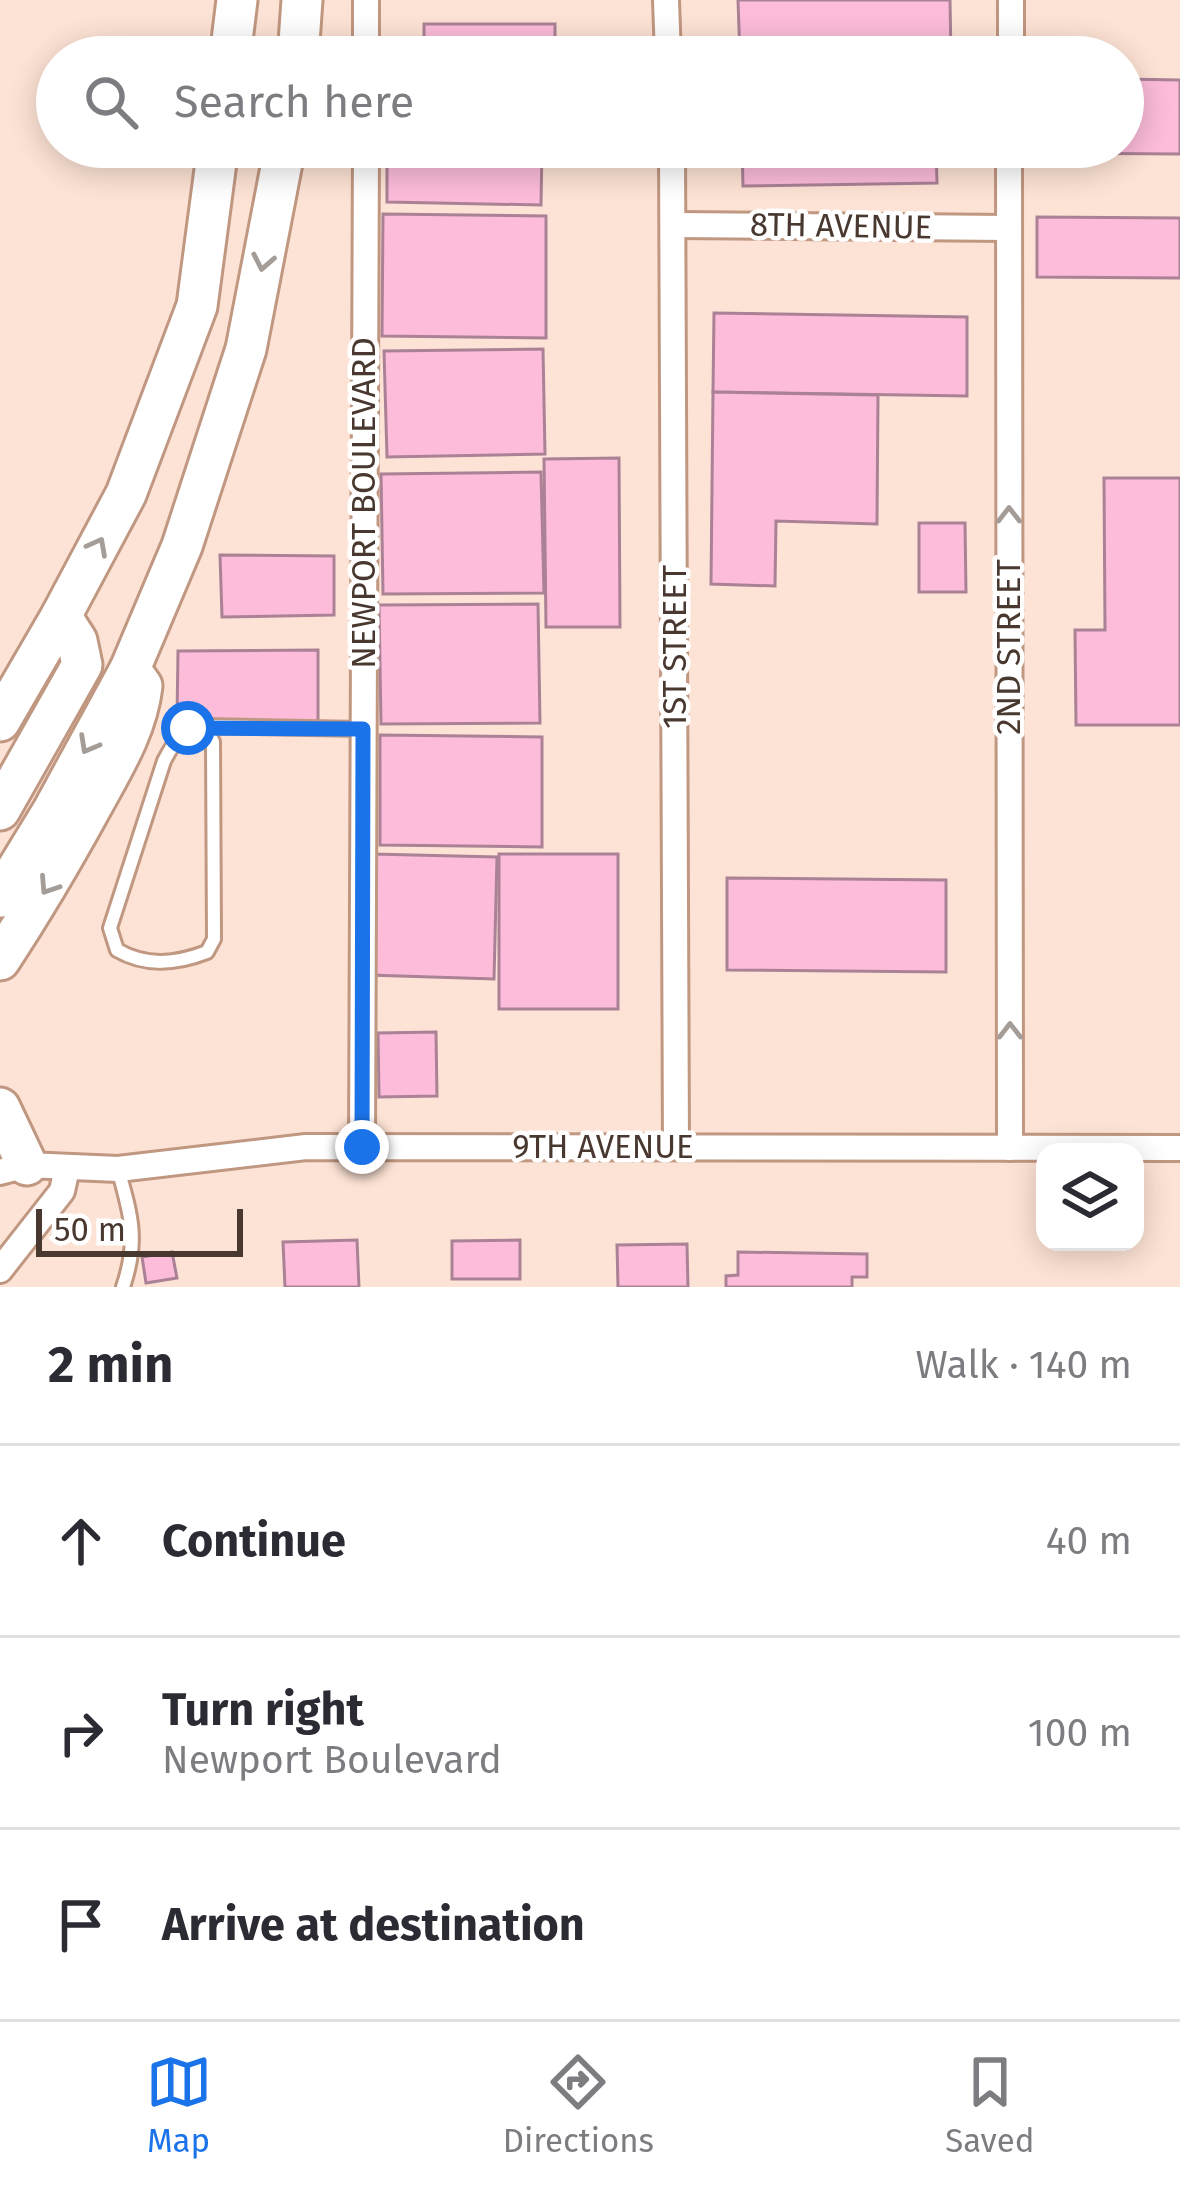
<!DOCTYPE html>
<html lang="en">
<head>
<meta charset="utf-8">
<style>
	body { margin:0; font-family:"Fira Sans",sans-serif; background:#f2f2f3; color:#2b2b33 }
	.controls { position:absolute; right:36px; bottom:36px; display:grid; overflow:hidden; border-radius:24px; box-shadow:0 6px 30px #0003 }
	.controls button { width:108px; height:108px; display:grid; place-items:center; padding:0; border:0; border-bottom:3px solid #e1e1e2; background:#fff; color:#2b2b33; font:60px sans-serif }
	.scale { position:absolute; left:36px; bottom:30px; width:207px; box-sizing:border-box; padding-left:12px; border:6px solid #49382f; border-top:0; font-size:33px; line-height:42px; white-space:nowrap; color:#49382f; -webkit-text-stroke:9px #fff; paint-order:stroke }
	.stop { position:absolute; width:36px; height:36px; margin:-27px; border:9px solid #1a73e8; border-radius:50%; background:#fff }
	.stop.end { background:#1a73e8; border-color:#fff; box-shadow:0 3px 12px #0008 }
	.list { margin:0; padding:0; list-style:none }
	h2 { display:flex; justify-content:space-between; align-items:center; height:156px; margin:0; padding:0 48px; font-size:51px }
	h2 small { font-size:39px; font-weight:400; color:#7c7c81 }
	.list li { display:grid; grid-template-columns:78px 1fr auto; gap:36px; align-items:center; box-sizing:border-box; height:192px; padding:0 48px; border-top:3px solid #e1e1e2 }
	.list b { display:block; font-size:45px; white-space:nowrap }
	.list p { margin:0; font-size:39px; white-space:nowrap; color:#7c7c81 }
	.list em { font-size:39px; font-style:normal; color:#7c7c81 }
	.icon { flex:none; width:66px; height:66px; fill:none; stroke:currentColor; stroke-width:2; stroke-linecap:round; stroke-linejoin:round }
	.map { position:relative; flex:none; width:1180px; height:1287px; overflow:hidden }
	.search { position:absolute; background:#fff; box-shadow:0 6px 30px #0003; left:36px; right:36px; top:36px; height:132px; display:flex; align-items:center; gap:30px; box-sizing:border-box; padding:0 42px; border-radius:66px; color:#7c7c81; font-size:45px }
	.sheet { height:732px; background:#fff }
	nav { display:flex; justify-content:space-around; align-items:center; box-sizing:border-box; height:168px; border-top:3px solid #e1e1e2; background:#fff; font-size:33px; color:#7c7c81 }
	nav a { display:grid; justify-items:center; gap:6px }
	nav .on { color:#1a73e8 }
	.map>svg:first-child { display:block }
	.building { fill:#fcbcda; stroke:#ab8195; stroke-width:3 }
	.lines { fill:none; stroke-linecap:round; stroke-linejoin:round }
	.service-casing { stroke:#c09781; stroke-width:18 }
	.minor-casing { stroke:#c09781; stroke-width:30 }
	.trunk-casing { stroke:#c09781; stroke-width:45 }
	.service { stroke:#fff; stroke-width:12 }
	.minor { stroke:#fff; stroke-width:24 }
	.trunk { stroke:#fff; stroke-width:39 }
	.oneway { stroke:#a49c97 }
	.route { stroke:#1a73e8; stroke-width:15 }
	.labels { text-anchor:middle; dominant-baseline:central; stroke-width:9; stroke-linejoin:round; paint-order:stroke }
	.street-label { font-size:33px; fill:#49382f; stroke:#fff }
</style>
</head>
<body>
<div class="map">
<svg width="1180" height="1287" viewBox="0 0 1180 1287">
	<rect width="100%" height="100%" fill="#fde3d5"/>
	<!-- building -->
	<g class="building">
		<path d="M738,0h212l1,57h-211z"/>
		<rect x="424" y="24" width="131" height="33"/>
		<path d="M1123,79l57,1v74l-143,-1v-6h86z"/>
		<path d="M387,147h155l-1,58 -154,-3z"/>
		<path d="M742,147h194l1,36 -194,3z"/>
		<path d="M383,214l163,2v122l-164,-2z"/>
		<path d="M1037,217l143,1v60l-143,-1z"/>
		<path d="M714,313l253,4v79l-254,-4z"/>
		<path d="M543,349l2,105 -158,3 -3,-106z"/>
		<path d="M713,392l165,3 -1,129 -101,-3 -1,65 -64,-2z"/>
		<path d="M619,458l1,169h-74l-2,-168z"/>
		<path d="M541,472l3,121 -161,1 -2,-120z"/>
		<path d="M1104,478h76v247h-104l-1,-95h30z"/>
		<path d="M919,523h46l1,69h-47z"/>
		<path d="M220,555l114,1v59l-112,2z"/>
		<path d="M538,604l2,119 -159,1 -2,-119z"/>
		<path d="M318,650v72l-141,-3 1,-68z"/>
		<path d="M380,735l162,2v110l-162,-2z"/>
		<path d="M372,854l125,3 -3,122 -125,-4z"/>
		<rect x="499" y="854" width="119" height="155"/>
		<path d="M727,878l219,2v92l-219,-2z"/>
		<path d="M436,1032l1,64 -58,1 -1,-64z"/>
		<path d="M357,1240l2,47h-74l-2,-45z"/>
		<path d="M520,1240v39h-68v-38z"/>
		<path d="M687,1244l1,43h-70l-1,-42z"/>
		<path d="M172,1252l5,26 -31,5 -4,-26z"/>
		<path d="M738,1252l129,2v23h-15v10h-126v-11l12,-1z"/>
	</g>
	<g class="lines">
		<defs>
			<g id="service">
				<path d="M205,726c-23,2 -30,14 -41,35l-54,167 7,22c29,17 59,14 90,2l7,-13 -1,-197 -8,-16 158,3"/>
				<path d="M118,1169c13,46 21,71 5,118"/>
			</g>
			<g id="minor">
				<path d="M666,0l2,57"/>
				<path d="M366,57v-57"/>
				<path d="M1011,57v-57"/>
				<path d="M672,147l4,1000"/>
				<path d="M1009,147l1,1001"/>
				<path d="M675,225l333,3"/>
				<path d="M362,1147l4,-1000"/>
				<path d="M0,1172l27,-7 91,4 188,-22 874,1"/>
				<path d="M0,1270l62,-79 5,-23"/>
			</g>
			<g id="trunk">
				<path d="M230,57l7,-57"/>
				<path d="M298,57l4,-57"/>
				<path d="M0,721l61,-105 65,-122 71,-188 21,-159"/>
				<path d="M0,810l82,-145 -5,-24 -16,-25"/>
				<path d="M0,897l52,-85 78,-143 52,-123 64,-197 39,-202"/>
				<path d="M0,960c33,-50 63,-101 92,-154 20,-37 45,-76 50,-120l-12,-17"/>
				<path d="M0,1108l27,57"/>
			</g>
		</defs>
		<!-- service casing -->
		<use href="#service" class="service-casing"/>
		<!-- minor casing -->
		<use href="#minor" class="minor-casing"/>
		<!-- trunk casing -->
		<use href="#trunk" class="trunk-casing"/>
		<!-- service -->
		<use href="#service" class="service"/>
		<!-- minor -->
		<use href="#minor" class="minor"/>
		<!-- trunk -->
		<use href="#trunk" class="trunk"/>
	</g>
	<!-- one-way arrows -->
	<defs><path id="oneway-chevron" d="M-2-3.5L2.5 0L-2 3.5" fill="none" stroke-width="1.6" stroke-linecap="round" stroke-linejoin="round" transform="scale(3)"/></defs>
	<g class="oneway">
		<use href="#oneway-chevron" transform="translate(263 262) rotate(101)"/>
		<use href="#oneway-chevron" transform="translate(1009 515) rotate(-90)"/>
		<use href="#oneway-chevron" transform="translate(98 546) rotate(-62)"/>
		<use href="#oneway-chevron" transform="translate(88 745) rotate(119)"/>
		<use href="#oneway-chevron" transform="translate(48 886) rotate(123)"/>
		<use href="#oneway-chevron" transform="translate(1010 1031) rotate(-90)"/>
	</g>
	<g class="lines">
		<!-- route -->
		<path class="route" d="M188,728l175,1 -1,418"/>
	</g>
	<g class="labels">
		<!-- street labels -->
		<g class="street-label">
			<text transform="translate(841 226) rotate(1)">8TH AVENUE</text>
			<text transform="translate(364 503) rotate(-90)">NEWPORT BOULEVARD</text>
			<text transform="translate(675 647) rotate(-90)">1ST STREET</text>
			<text transform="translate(1009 647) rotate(-90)">2ND STREET</text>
			<text x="603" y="1147">9TH AVENUE</text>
		</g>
	</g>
</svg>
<div class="controls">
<button><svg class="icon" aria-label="layers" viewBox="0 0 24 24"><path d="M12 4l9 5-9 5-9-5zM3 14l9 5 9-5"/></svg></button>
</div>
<div class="scale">50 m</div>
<div class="stop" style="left:188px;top:728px"></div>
<div class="stop end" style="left:362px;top:1147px"></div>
<div class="search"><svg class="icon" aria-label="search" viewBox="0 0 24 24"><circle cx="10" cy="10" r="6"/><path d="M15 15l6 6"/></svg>Search here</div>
</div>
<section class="sheet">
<h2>2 min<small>Walk · 140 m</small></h2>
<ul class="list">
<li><svg class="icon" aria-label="ahead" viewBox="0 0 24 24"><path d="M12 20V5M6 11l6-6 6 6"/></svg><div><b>Continue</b></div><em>40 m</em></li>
<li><svg class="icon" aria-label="right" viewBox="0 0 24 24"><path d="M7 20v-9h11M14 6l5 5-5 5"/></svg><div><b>Turn right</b><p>Newport Boulevard</p></div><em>100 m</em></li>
<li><svg class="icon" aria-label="arrive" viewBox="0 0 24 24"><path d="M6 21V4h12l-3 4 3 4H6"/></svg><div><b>Arrive at destination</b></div></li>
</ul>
</section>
<nav>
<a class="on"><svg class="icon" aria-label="map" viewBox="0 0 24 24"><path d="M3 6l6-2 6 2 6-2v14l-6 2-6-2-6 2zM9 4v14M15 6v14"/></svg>Map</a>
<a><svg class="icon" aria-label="directions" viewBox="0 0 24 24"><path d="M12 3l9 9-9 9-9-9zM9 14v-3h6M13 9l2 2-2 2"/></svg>Directions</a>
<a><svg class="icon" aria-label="saved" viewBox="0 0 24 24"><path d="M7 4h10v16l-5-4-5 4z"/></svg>Saved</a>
</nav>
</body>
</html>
